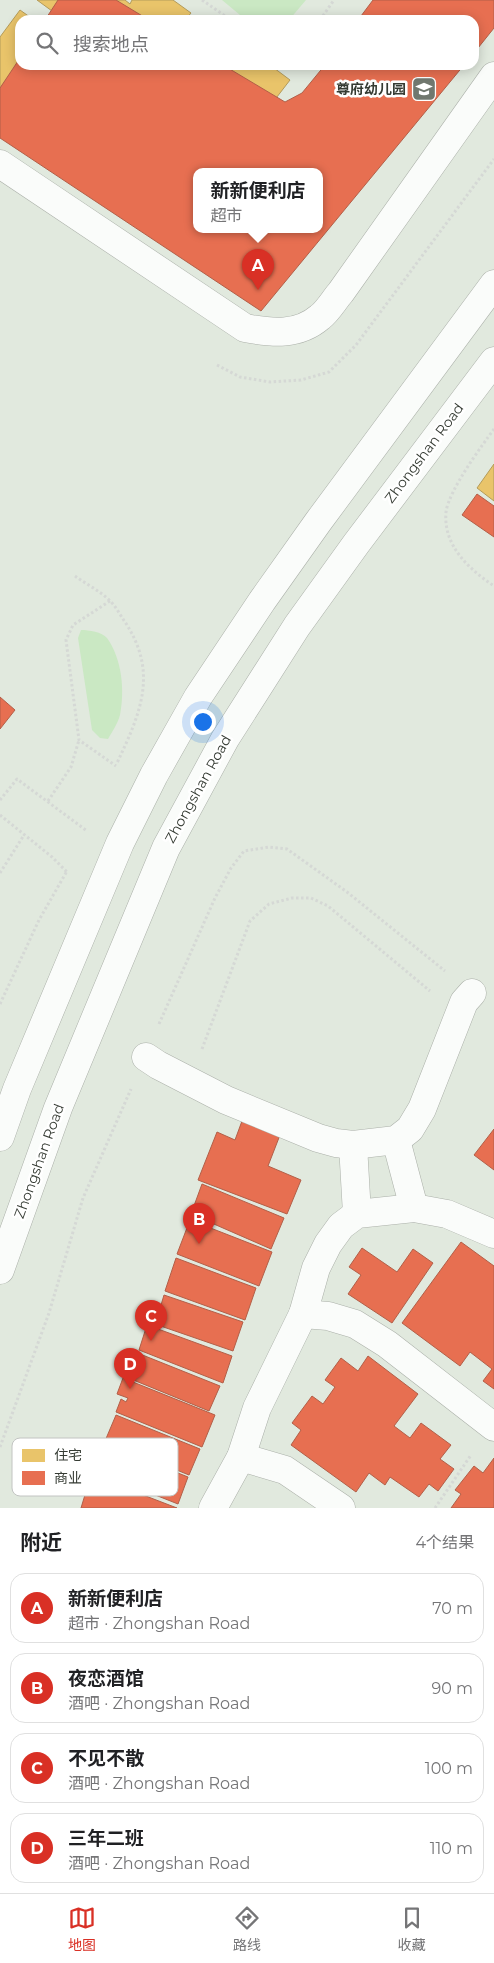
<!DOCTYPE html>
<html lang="zh">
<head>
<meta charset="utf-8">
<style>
	body { margin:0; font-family:Montserrat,"Noto Sans SC",sans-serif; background:#f6f6f6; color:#202124 }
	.you { position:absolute; left:202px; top:721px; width:18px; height:18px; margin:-12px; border:4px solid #fff; border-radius:50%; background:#1a73e8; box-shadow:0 0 0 8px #1a73e833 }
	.badge { display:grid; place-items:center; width:32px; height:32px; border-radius:50%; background:#d93025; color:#fff; font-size:16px; font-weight:700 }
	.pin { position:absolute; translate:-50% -41px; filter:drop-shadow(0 1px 2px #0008) }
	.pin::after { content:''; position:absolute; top:26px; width:18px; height:15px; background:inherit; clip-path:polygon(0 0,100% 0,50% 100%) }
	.popup { position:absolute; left:193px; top:168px; width:130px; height:65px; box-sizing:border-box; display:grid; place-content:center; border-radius:10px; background:#fff; filter:drop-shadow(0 1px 4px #0005); font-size:16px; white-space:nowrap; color:#757577 }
	.popup b { font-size:19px; color:#202124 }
	.popup::after { content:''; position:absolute; left:50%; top:100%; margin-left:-10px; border:10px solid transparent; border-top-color:#fff }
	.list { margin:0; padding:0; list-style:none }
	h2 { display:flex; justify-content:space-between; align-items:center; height:65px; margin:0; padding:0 20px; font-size:21px }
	h2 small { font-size:16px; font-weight:400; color:#757577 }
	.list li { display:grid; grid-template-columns:32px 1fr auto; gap:15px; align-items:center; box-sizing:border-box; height:70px; margin:0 10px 10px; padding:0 10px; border:1px solid #e0e0e0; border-radius:15px }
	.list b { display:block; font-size:19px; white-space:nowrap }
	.list p { margin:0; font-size:16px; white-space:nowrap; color:#757577 }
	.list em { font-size:16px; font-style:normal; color:#757577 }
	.icon { flex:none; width:28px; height:28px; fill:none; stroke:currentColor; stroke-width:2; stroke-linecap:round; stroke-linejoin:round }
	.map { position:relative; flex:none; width:494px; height:1508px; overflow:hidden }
	.search { position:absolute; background:#fff; box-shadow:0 2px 12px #0003; left:15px; right:15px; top:15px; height:55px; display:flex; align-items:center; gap:12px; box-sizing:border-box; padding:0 18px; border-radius:15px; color:#757577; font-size:19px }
	.sheet { height:385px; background:#fff }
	nav { display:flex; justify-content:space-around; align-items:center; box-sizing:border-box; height:70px; border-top:1px solid #e0e0e0; background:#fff; font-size:14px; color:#757577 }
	nav a { display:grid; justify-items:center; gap:2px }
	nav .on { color:#d93025 }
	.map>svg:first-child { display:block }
	.green { fill:#cae8c3 }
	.homes { fill:#e9c46a; stroke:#b39b5a }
	.shops { fill:#e76f51; stroke:#b25f48; fill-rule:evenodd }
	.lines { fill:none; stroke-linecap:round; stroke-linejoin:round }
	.minor-casing { stroke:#abb0a9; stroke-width:29 }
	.major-casing { stroke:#abb0a9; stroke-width:29 }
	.path { stroke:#d5d8d5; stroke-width:3; stroke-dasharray:2.5 2.5; stroke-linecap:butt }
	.minor { stroke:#fafcfa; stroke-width:28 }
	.major { stroke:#fafcfa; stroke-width:28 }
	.labels { text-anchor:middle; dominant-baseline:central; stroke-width:5; stroke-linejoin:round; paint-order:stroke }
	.poi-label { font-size:14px; font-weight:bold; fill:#353b33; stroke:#fff; text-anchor:end }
	.street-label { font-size:14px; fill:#353b33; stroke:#fff }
	.key { fill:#fff; stroke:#c2c4c2; stroke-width:1 }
	.key-label { font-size:14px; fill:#353b33 }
</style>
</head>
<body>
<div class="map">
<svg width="494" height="1508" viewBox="0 0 494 1508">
	<rect width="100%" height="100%" fill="#e1e9de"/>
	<!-- green -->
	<g class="green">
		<path d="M222,0h84l-17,20h-43z"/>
		<path d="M81,630c8,0 21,2 26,8 15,21 18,52 13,77 -2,8 -8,17 -12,24l-8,-1 -8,-8 -14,-92z"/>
	</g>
	<!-- homes -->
	<g class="homes">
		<path d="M37,0h88l5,4 2,-4h41l18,13 -6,7h-139l6,-9z"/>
		<path d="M20,10l14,10h-14v45h250l20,15 -20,26 26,19 16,-20 42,31 -6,8 12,10 -15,20 10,7 -29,37 -7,-5v-42h-122v58h92l-36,47 -113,-84 46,-61 18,13 7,-9 -87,-65 -7,9 15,12 -45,61 -87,-65v-50z"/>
		<path d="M494,464v37l-17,-13z"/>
	</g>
	<!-- shops -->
	<g class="shops">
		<path d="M58,0h58l33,20h-104z"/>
		<path d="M373,0h121v28l-20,25v-33h-116z"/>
		<path d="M20,58v7h203l62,37 17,-9 23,-28h139l-203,246 -261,-173v-50zM197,171h122v58h-122z"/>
		<path d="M477,494l17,12v31l-32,-22z"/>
		<path d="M0,697l15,13 -15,19z"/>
		<path d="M242,1121l38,14 -12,31 33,14 -14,34 -89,-34 19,-48 18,8z"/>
		<path d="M494,1129v41l-20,-15z"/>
		<path d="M202,1184l82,34 -13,31 -80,-35z"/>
		<path d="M190,1220l82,32 -13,34 -82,-32z"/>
		<path d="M461,1242l33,24v123l-11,-8 9,-12 -22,-17 -10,14 -58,-43z"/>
		<path d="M362,1248l35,24 16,-23 20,14 -41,60 -44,-29 13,-19 -12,-8z"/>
		<path d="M176,1258l80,30 -11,32 -80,-29z"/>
		<path d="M164,1295l79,27 -10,29 -84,-29 7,-19 5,2z"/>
		<path d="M147,1325l85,31 -9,27 -84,-33z"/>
		<path d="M135,1352l85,34 -11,25 -83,-34z"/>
		<path d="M368,1356l50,38 -24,32 16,12 11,-15 30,22 -11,14 14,10 -16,22 -9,-7 -10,13 -29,-20 -5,8 -16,-12 -13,19 -65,-47 10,-15 -9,-7 20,-27 11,8 12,-17 -10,-7 16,-22 17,13z"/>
		<path d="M123,1378l92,37 -13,32 -86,-35 5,-13 5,3 2,-4 -11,-4z"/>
		<path d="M116,1415l84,34 -11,26 -84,-34z"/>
		<path d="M105,1444l83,33 -10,27 -83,-33z"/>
		<path d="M494,1458v50h-43l10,-14 -6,-4 19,-24 9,7z"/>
		<path d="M91,1475l86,33h-96z"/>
	</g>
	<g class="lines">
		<defs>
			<g id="minor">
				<path d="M0,164l245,164c27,5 53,8 75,-11 8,-6 14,-17 21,-25l153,-216"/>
				<path d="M146,1057l12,8 68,35 92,38 18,5 17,2 43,-5 14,-11 12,-20 42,-107 8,-9"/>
				<path d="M396,1140l18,68"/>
				<path d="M353,1145l4,69"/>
				<path d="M303,1314l25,2 27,8 32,20 107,83"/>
				<path d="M241,1457l44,13 56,38"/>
				<path d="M213,1508l28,-51 16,-49 46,-94 13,-46 12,-24 13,-18 16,-12 57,-6 33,6 47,20"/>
			</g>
			<g id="major">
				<path d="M0,1137l17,-48 103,-246 34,-68 44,-78 64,-96 56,-79 176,-238"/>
				<path d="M0,1270l58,-162 108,-260 59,-109 72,-113 59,-82 138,-183"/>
			</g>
		</defs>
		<!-- minor casing -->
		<use href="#minor" class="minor-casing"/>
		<!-- major casing -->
		<use href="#major" class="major-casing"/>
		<!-- path -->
		<g class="path">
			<path d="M202,0l29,20"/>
			<path d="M320,20l14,-20"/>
			<path d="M217,365l23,12 30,5 31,-2 28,-8 27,-27 138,-186"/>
			<path d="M494,429c-13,18 -45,61 -48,83 -3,34 23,57 48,74"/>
			<path d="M75,576c11,8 25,15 34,24 7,6 11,15 16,22 34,51 15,92 -8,141"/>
			<path d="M110,601l-37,24 -7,15 13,100 37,26"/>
			<path d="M0,800l17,-21 70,52"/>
			<path d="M48,801l23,-34 8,-27"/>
			<path d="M0,815l52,42 15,15"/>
			<path d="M0,873l24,-38"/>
			<path d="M0,1004l39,-84 28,-49"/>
			<path d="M159,1024l56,-126 16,-30 13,-17 25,-4 18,2 60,43 98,79"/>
			<path d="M202,1049l48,-128 19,-17 23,-6h19l17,8 102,85"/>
			<path d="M0,1447l49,-134 34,-115 48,-109"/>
			<path d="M435,1508l36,-53"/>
		</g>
		<!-- minor -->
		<use href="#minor" class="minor"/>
		<!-- major -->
		<use href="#major" class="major"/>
	</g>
	<!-- icons -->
	<defs>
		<symbol id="school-square" viewBox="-11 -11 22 22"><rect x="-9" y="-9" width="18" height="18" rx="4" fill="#71786f" stroke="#fff"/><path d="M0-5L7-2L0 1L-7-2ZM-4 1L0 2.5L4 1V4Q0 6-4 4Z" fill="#fff"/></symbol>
	</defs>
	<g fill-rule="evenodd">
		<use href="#school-square" x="410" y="75" width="28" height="28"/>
	</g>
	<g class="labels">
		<!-- poi labels -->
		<g class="poi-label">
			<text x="406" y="89">尊府幼儿园</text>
		</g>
		<!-- street labels -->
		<g class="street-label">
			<text transform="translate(424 453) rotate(-53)">Zhongshan Road</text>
			<text transform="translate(198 789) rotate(-61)">Zhongshan Road</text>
			<text transform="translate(39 1161) rotate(-70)">Zhongshan Road</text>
		</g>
	</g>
	<!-- legend -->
	<rect x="12" y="1438" width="166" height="58" rx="8" class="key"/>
	<rect x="22" y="1449" width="23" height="13" fill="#e9c46a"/>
	<rect x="22" y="1471" width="23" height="14" fill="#e76f51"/>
	<g class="key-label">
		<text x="54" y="1460">住宅</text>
		<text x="54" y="1483">商业</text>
	</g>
</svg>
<div class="you"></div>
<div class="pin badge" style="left:258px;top:290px">A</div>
<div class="popup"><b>新新便利店</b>超市</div>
<div class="pin badge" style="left:199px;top:1244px">B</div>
<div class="pin badge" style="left:151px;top:1341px">C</div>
<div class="pin badge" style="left:130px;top:1389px">D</div>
<div class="search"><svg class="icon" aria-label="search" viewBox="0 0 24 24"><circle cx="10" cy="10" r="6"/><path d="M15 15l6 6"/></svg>搜索地点</div>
</div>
<section class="sheet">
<h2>附近<small>4个结果</small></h2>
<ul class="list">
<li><span class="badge">A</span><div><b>新新便利店</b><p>超市 · Zhongshan Road</p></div><em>70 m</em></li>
<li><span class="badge">B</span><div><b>夜恋酒馆</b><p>酒吧 · Zhongshan Road</p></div><em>90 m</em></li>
<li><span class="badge">C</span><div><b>不见不散</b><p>酒吧 · Zhongshan Road</p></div><em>100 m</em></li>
<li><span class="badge">D</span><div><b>三年二班</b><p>酒吧 · Zhongshan Road</p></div><em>110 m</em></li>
</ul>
</section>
<nav>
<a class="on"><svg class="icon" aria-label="map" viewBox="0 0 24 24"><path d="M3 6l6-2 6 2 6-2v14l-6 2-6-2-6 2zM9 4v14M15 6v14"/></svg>地图</a>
<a><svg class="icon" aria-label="directions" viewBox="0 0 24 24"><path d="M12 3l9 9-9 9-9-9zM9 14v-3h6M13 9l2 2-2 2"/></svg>路线</a>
<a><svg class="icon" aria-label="saved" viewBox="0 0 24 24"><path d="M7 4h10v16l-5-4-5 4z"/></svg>收藏</a>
</nav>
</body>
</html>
